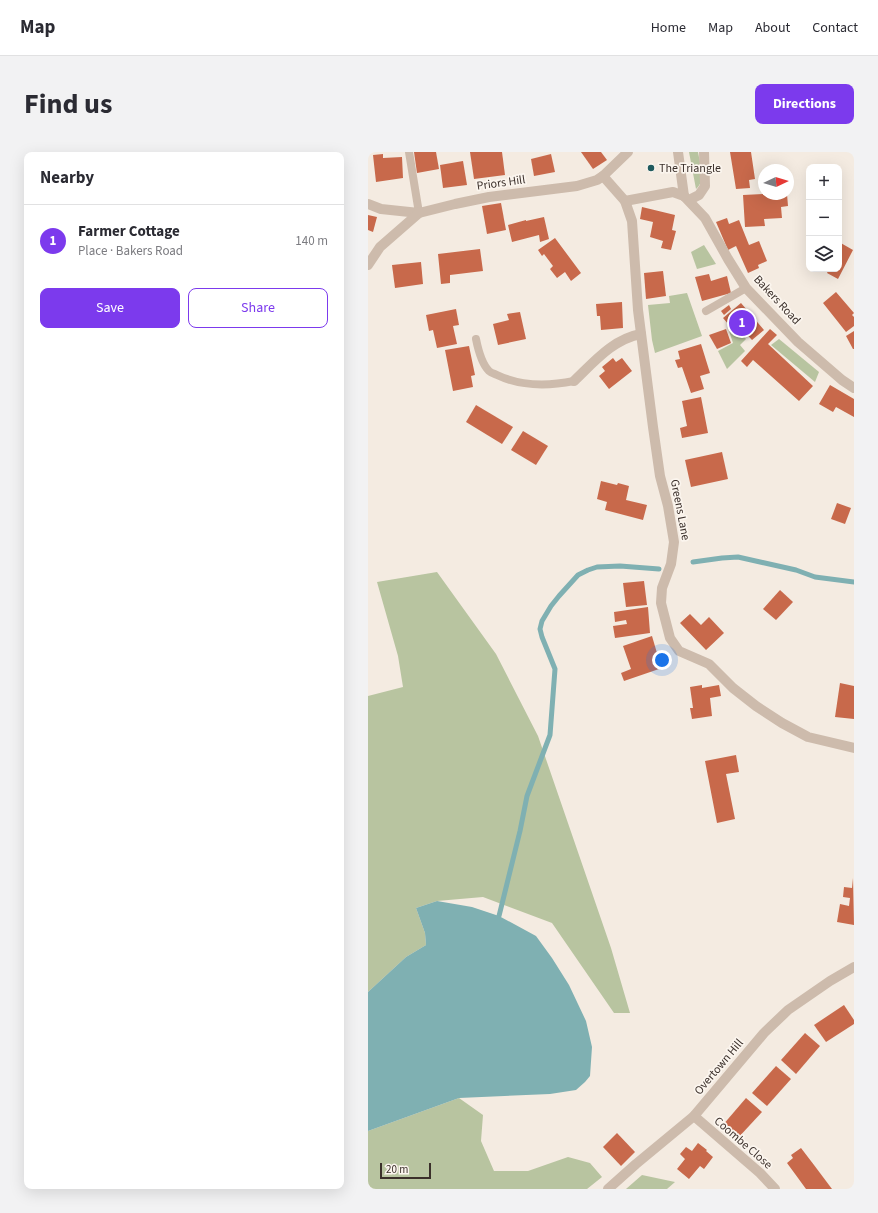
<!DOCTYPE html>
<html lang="en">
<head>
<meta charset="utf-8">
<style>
	body { margin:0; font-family:"Source Sans 3",sans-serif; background:#f2f2f3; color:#2b2b33 }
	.controls { position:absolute; right:12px; top:12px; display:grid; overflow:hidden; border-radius:8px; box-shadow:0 4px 16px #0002 }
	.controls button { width:36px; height:36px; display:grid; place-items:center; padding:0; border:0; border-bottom:1px solid #e1e1e2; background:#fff; color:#2b2b33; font:20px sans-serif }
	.compass { position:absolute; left:390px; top:12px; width:36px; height:36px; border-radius:50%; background:#fff; box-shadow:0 4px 16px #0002; rotate:86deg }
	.scale { position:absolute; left:12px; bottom:10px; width:51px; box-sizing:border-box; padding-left:4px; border:2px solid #3b302b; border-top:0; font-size:11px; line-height:14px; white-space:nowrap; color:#3b302b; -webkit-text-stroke:3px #fbf5ee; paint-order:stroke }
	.you { position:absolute; left:294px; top:508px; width:14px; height:14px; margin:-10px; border:3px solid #fff; border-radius:50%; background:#1a73e8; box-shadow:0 0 0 6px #1a73e833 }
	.badge { display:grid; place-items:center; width:26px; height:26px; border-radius:50%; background:#7c3aed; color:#fff; font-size:13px; font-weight:700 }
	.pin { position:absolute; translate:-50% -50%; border:2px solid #fff; box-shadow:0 1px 4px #0006 }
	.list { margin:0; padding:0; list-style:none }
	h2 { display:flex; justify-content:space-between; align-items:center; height:52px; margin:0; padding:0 16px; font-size:17px }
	h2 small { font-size:13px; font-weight:400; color:#7c7c81 }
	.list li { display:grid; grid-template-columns:26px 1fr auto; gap:12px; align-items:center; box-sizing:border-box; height:72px; padding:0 16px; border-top:1px solid #e1e1e2 }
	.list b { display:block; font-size:15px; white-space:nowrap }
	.list p { margin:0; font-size:13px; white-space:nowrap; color:#7c7c81 }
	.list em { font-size:13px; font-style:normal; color:#7c7c81 }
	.actions { display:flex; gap:8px; padding:12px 16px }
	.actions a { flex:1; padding:9px 0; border:1px solid #7c3aed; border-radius:8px; text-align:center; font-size:14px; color:#7c3aed }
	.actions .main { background:#7c3aed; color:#fff }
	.icon { flex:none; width:22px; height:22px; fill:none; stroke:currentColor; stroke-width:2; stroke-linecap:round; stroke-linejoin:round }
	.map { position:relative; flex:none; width:486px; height:1037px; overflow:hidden; border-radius:8px }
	header { display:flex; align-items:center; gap:24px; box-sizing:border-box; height:56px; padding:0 20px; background:#fff; border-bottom:1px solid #e1e1e2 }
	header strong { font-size:19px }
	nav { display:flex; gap:22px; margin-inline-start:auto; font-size:14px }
	.intro { display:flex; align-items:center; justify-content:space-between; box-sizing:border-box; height:96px; padding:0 24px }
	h1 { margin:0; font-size:28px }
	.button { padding:10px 18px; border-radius:8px; background:#7c3aed; color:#fff; font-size:14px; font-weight:700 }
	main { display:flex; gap:24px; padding:0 24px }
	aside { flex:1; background:#fff; border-radius:8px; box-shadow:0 4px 16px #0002 }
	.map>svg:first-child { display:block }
	.green { fill:#b8c4a0 }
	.water { fill:#7fb0b2 }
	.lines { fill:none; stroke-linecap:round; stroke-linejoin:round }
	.stream { stroke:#7fb0b2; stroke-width:5 }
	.building { fill:#c8694b }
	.service { stroke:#cdbbac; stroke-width:8 }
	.minor { stroke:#cdbbac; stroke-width:10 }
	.poi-dot { fill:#1f5a5e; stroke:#fbf5ee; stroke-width:1.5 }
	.labels { text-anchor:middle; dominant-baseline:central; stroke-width:3.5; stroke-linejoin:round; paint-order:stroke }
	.poi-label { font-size:12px; fill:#3b302b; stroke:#fbf5ee; text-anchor:start }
	.street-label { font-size:12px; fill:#3b302b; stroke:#fbf5ee }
</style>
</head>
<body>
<header>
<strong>Map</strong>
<nav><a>Home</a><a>Map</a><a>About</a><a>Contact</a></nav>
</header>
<div class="intro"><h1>Find us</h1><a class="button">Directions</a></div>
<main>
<aside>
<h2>Nearby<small></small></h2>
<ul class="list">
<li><span class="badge">1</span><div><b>Farmer Cottage</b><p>Place · Bakers Road</p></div><em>140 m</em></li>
</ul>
<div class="actions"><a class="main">Save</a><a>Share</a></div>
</aside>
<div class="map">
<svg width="486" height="1037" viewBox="0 0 486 1037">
	<rect width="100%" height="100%" fill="#f4ebe1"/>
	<!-- green -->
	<g class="green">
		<path d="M321,0h9c2,12 9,28 -2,37z"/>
		<path d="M336,93l12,19 -19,5 -6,-17z"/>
		<path d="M319,141l15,43 -47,17 -3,-13 -4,-35 22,-2 -1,-7z"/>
		<path d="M361,179l7,4 4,-3 6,7 -6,6 5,6 -18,18 -9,-18 15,-8z"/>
		<path d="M411,187l40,33 -4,10 -44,-37z"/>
		<path d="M69,420l59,82 42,82 73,212 19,65h-16l-62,-90 -69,-26 -46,4 -21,7 9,25 1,12 -20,12 -38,35v-296l35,-9 -5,-31 -21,-74z"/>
		<path d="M91,946l24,17 -2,26 13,30h34l40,-14 22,6 12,14 -15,12h-219v-58z"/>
		<path d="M274,1023l33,7 -8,7h-41z"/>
	</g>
	<!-- water -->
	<path class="water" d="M69,749l35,6 27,9 37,20 16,22 17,27 17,36 6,26 -2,29 -5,6 -9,8 -26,4 -91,4 -91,33v-139l38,-35 20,-12 -1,-12 -9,-25z"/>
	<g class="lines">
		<!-- stream -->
		<g class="stream">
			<path d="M325,410l29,-4 16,-1 58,13 19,7 39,5"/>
			<path d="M131,764l21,-85 7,-35 23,-61 5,-66 -13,-32 -2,-8 2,-8 9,-15 8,-10 19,-21 10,-5 9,-3 23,-1 39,3"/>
		</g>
	</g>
	<!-- building -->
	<g class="building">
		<path d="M46,0h22l3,17 -22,4z"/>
		<path d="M102,0h32l3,23 -31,4z"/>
		<path d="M213,0h20l6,8 -14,9z"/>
		<path d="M362,0h21l4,27 -6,1 1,8 -14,1z"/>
		<path d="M15,2v4l19,-1 1,21 -27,4 -3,-27z"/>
		<path d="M183,2l4,18 -21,4 -3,-17z"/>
		<path d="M95,9l4,24 -24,3 -3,-23z"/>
		<path d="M395,42v1l24,-1 1,12 -7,1 1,11 -18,1 1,7 -20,1 -2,-32z"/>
		<path d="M133,51l5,27 -19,4 -5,-28z"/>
		<path d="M274,55l33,8 -3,15 4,1 -5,19 -10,-2 2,-7 -13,-4 3,-15 -13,-3z"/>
		<path d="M0,63l9,2 -4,15 -5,-2z"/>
		<path d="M176,65l5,22 -9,3 -1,-7 -27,7 -4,-17 18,-5v1z"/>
		<path d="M359,66l2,6 10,-4 10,25 10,-4 8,20 -9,4 1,3 -11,5 -12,-27 -8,4 -12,-28z"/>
		<path d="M187,86l26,35 -10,8 -6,-9 -8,6 -7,-9 3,-3 -9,-12 -2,2 -4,-6z"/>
		<path d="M471,90l14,8 -15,29 -11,-6 2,-4h10z"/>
		<path d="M112,97l3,22 -33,4v8l-9,1 -3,-30z"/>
		<path d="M53,110l2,22 -28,4 -3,-23z"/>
		<path d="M295,119l3,25 -20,3 -2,-26z"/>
		<path d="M341,122l2,7 16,-5 4,17 -29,8 -7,-24z"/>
		<path d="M468,140l18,21 -2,2 2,2v9l-8,6 -23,-29z"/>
		<path d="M254,150l1,26 -22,2 -1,-14h-3l-1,-12z"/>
		<path d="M373,151l23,27 -12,10 -12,-13 -5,5 -12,-14z"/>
		<path d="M361,153l2,4 -7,6 -3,-4z"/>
		<path d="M88,157l3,16 -6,1 4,18 -20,4 -4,-18 -4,1 -3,-16z"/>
		<path d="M152,160l6,27 -28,6 -5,-21 16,-4 -2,-6z"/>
		<path d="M358,177l5,14 -14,6 -8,-14z"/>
		<path d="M402,177l7,6 -9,9 45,42 -14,15 -46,-41 -6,7 -6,-6z"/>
		<path d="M486,179v18h-1l-7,-13z"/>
		<path d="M333,192l9,29 -10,3 4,13 -13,4 -9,-26 -4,1 -3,-8 5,-1 -2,-8z"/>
		<path d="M101,194l6,29 -4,1 2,11 -20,4 -8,-41z"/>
		<path d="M245,206l3,4 6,-4 10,13 -23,18 -10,-13 6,-5 -3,-4z"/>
		<path d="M462,233l24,14v18l-18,-10 -3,5 -14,-8z"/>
		<path d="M333,245l7,36 -26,5 -2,-10 7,-2 -5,-25z"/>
		<path d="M108,253l37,22 -11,17 -36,-22z"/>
		<path d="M155,279l25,15 -12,19 -25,-15z"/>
		<path d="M354,300l6,27 -37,8 -6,-27z"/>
		<path d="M233,329l16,4 1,-2 11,3 -3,14 21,5 -4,15 -38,-10 2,-8 -10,-3z"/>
		<path d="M469,351l14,5 -6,16 -14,-5z"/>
		<path d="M276,429l3,24 -21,2 -3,-24z"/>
		<path d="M412,438l13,12 -17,18 -13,-11z"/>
		<path d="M280,455l2,26 -35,5 -2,-12 14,-2 -1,-4 -11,2 -1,-10z"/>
		<path d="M322,462l11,11 8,-8 15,16 -18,17 -26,-27z"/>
		<path d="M284,484l7,24 -3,1 3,8 -35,12 -3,-8 10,-4 -8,-23z"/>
		<path d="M472,531l14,3v33l-19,-2z"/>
		<path d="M334,533v3l17,-3 2,11 -11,2 2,18 -20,3 -2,-11h3l-3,-21z"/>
		<path d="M368,603l3,17 -13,2 9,45 -18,4 -12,-62z"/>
		<path d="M485,726l1,47 -17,-3 3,-18 9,2 1,-8 -7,-1 1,-10 8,1z"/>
		<path d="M476,853l10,15v4l-28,18 -12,-17z"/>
		<path d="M437,881l15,13 -24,28 -15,-14z"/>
		<path d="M408,914l15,13 -24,27 -15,-13z"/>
		<path d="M378,946l16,14 -25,27 -15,-13z"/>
		<path d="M249,981l18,19 -14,14 -18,-19z"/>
		<path d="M330,991l9,7 -1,1 7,6 -9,12 -4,-3 -11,13 -12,-10 8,-10 -5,-5 6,-7 6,4z"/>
		<path d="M433,996l13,17 18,24h-26l-8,-11 -11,-15 6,-5 -2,-3z"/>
	</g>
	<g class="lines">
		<!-- service -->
		<g class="service">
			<path d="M41,0l10,61"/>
			<path d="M338,159l40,-23"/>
			<path d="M108,187c2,10 6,25 13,32 2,2 6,3 8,4 23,11 52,11 77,6"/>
		</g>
		<!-- minor -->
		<g class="minor">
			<path d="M310,0l6,44"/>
			<path d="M235,24l22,25 7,20 6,89 15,117 7,49 8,30 6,36 -3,22 -9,24 -1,15 9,35 9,13 30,13 24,24 23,18 26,17 26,14 46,11"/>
			<path d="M316,44l21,22 23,41 18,29 52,54 44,38 12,8"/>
			<path d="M321,48l10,-5 6,-9 -1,-34"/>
			<path d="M257,49l48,-9 11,4"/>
			<path d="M0,52l13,5 38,4 36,-9 34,-7 88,-11 20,-6 6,-4 25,-24"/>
			<path d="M0,113l12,-18 39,-34"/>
			<path d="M206,229c20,-19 39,-42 67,-47"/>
			<path d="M326,964l66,57 15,16"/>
			<path d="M240,1037l28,-25 58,-48 70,-83 24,-23 42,-29 24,-14"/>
		</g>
	</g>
	<!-- markers -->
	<circle class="poi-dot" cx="283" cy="16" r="4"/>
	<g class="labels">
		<!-- poi labels -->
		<g class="poi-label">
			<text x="291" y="16">The Triangle</text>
		</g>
		<!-- street labels -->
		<g class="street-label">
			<text transform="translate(133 31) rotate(-8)">Priors Hill</text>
			<text transform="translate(409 148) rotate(47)">Bakers Road</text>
			<text transform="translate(312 358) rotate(79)">Greens Lane</text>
			<text transform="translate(351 915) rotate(-50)">Overtown Hill</text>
			<text transform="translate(375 991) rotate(41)">Coombe Close</text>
		</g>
	</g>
</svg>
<div class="controls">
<button>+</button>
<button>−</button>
<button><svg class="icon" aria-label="layers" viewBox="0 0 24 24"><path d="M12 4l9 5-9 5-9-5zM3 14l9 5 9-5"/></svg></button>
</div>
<svg class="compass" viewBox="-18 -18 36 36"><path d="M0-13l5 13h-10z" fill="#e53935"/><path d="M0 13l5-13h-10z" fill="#7c7c81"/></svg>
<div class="scale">20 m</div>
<div class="you"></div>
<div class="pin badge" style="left:374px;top:171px">1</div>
</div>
</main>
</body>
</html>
